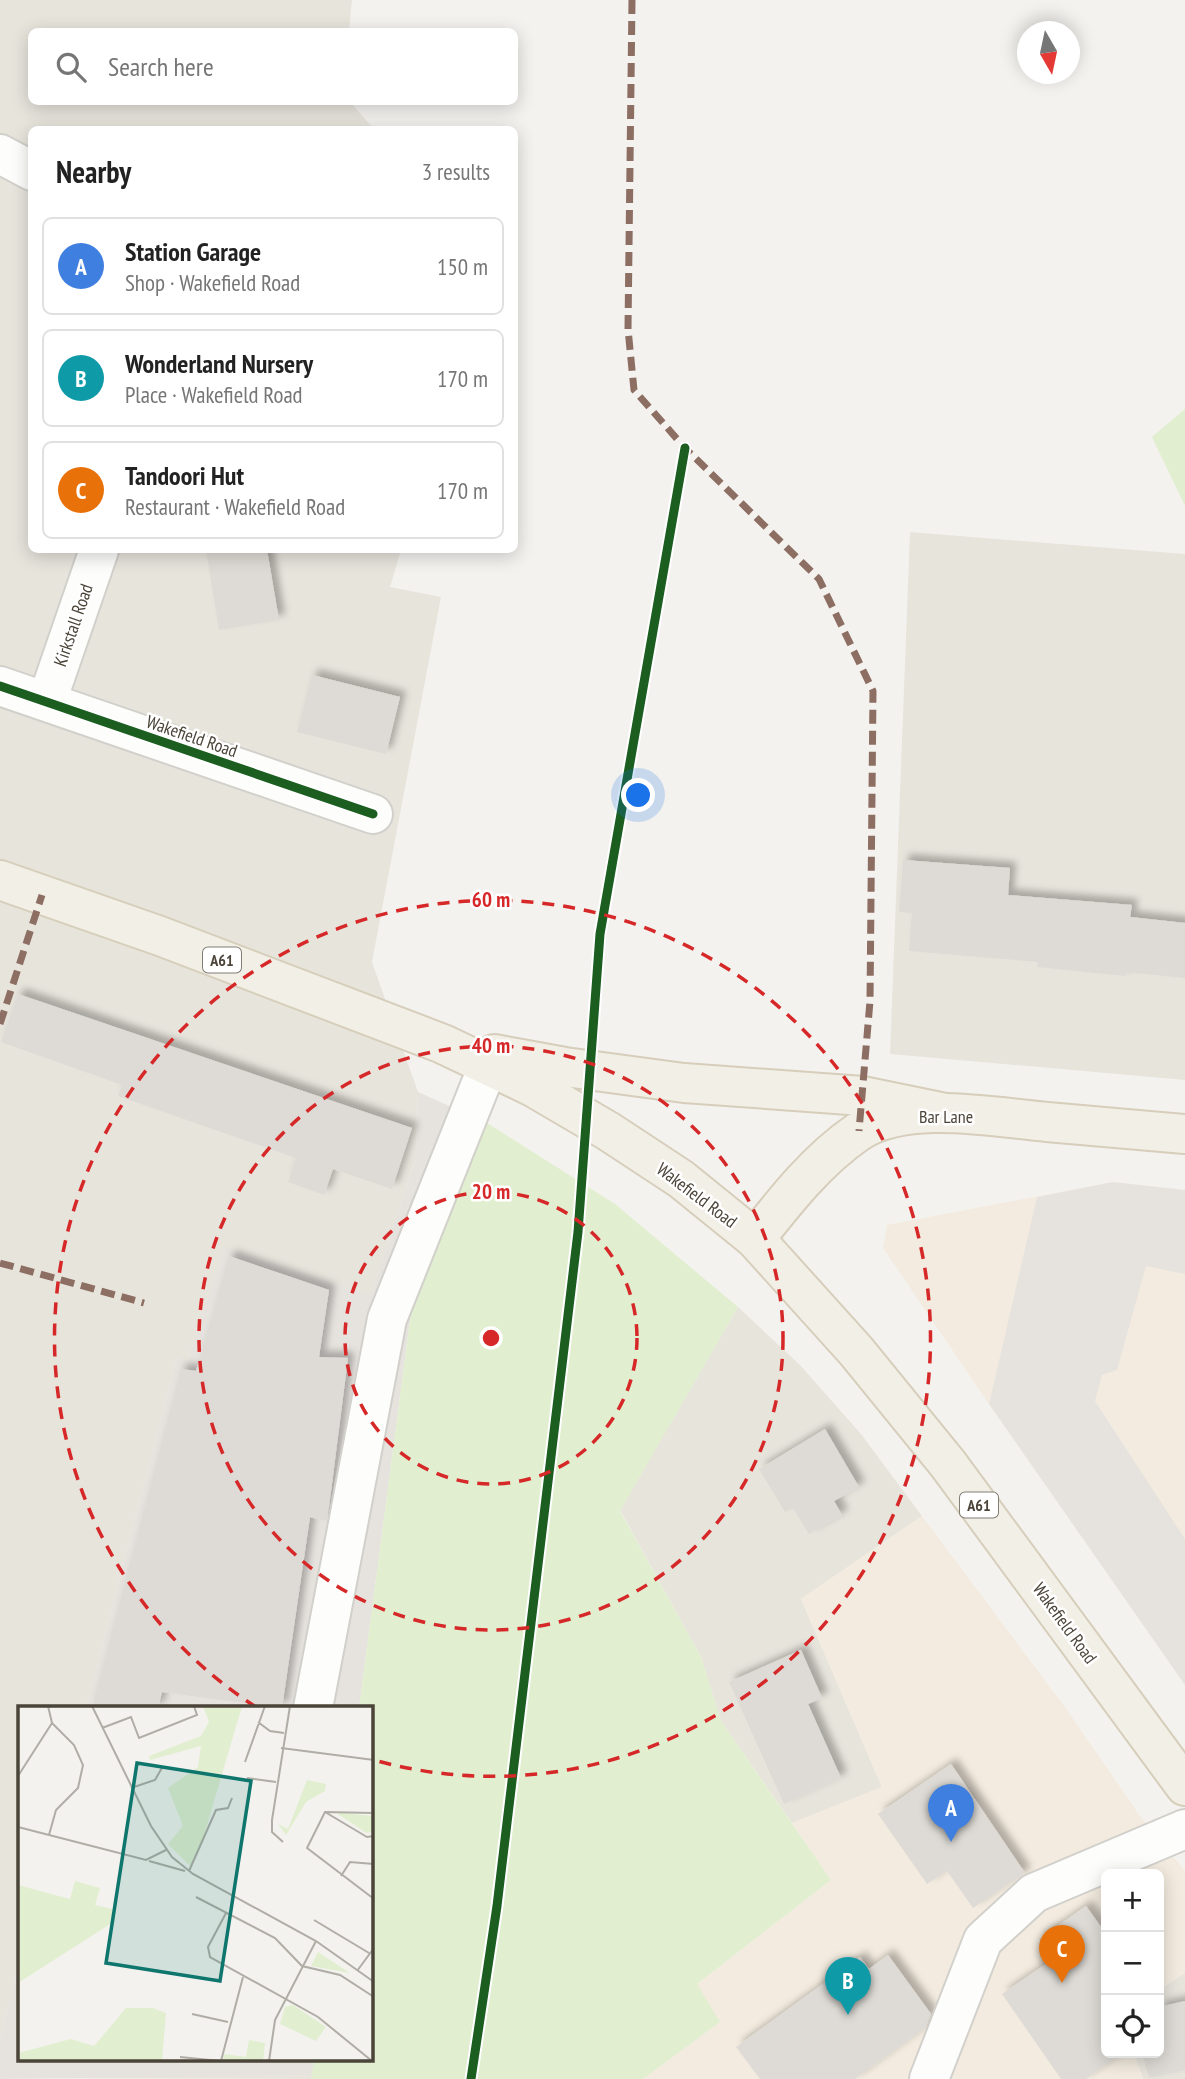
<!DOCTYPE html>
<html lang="en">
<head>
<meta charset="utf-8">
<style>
	body { margin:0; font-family:"PT Sans Narrow",sans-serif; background:#f2f2f2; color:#222 }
	.controls { position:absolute; right:21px; bottom:21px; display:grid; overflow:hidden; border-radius:10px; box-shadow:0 4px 18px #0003 }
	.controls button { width:63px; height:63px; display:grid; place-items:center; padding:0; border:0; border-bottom:2px solid #e0e0e0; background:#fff; color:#222; font:35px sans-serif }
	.compass { position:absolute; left:1017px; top:21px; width:63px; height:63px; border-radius:50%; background:#fff; box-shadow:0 4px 18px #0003; rotate:171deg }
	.you { position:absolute; left:639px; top:796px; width:24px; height:24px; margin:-18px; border:5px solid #fff; border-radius:50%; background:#1a73e8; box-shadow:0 0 0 10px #1a73e833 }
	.badge { display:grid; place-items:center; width:46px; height:46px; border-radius:50%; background:#868178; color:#fff; font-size:23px; font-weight:700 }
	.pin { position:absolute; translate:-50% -58px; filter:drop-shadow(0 2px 4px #0008) }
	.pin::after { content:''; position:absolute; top:37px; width:24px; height:21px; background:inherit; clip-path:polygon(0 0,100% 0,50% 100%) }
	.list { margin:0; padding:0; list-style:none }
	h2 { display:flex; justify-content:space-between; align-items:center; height:91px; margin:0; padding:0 28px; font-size:30px }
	h2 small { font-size:23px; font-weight:400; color:#767676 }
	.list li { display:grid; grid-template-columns:46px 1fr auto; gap:21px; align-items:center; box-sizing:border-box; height:98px; margin:0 14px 14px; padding:0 14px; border:2px solid #e0e0e0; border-radius:10px }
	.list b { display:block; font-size:26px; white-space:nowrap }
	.list p { margin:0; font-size:23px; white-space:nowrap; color:#767676 }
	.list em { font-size:23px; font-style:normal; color:#767676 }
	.icon { flex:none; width:38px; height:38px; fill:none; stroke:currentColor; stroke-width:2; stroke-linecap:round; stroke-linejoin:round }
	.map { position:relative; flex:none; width:1185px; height:2079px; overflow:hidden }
	.search { position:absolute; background:#fff; box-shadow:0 4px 18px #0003; left:28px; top:28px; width:490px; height:77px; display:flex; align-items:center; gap:18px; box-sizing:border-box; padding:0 24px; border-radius:10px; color:#767676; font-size:26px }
	.panel { position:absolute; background:#fff; box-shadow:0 4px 18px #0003; left:28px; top:126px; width:490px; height:427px; border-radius:10px }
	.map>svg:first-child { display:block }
	.residential { fill:#e7e4dc }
	.commercial { fill:#f3ebdf }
	.industrial { fill:#e6e2de }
	.green { fill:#e1eecf }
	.parking { fill:#e6e3df }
	.building { fill:#dedbd6; filter:url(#shadow) }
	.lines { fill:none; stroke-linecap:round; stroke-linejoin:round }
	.minor-casing { stroke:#d2d0cb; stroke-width:42 }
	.major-casing { stroke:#d6cebb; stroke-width:42 }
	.minor { stroke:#fdfdfc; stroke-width:38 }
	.major { stroke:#f2efe6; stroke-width:38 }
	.quiet { stroke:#8d6e63; stroke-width:7; stroke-dasharray:14 7; stroke-linecap:butt }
	.cycleway-casing { stroke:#fff; stroke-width:13 }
	.cycleway { stroke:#1b5e20; stroke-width:9 }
	.ring { fill:none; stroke:#d62828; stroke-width:3.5; stroke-dasharray:12 9 }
	.labels { text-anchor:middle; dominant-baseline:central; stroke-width:5; stroke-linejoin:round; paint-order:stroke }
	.shield { fill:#fff; stroke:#817c74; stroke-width:2 }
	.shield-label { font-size:16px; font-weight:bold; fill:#4b4439 }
	.street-label { font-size:18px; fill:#4b4439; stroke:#fff }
	.inset-road { fill:none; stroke:#b0aca6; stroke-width:2 }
	.view { fill:#0f766e; fill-opacity:0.15; stroke:#0f766e; stroke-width:3.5 }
	.inset-edge { fill:none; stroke:#4b4439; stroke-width:3.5 }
	.centre { fill:#d62828; stroke:#fff; stroke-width:3.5 }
	.ring-label { font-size:21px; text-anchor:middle; font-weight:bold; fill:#d62828; stroke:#fff; stroke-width:5; stroke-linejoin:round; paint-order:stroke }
</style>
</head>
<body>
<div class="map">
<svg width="1185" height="2079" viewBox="0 0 1185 2079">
	<defs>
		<filter id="shadow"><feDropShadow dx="6" dy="-6" stdDeviation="3.5" flood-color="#0004"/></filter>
	</defs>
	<rect width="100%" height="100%" fill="#f4f2ee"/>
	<!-- residential -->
	<g class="residential">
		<path d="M0,0h352l-3,31 -317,1v70h318l24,27 -342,1v420h369l-11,37 51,10 -69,365 46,130 -2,67 -45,137 -147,-48 -36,112 -11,-3 -91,351h-67v255l-19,74z"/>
		<path d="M910,532l275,22v526l-295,-26z"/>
		<path d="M738,1307l62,58 61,69 61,82 -121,83 81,188 -90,36 -71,-102 -20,-64 -81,-147z"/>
		<path d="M1185,1973v106h-42l-9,-26h25v-63z"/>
		<path d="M312,2075l-1,4 -311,-1z"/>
	</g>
	<!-- commercial -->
	<g class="commercial">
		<path d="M1113,1182l72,8v495l-196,-281 -106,-156 4,-23z"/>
		<path d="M922,1516l145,194 73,106 45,55v102l-26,17v-116h-53v179h28l9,26h-500l77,-57 -24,-37 135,-105 -39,-57 90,-36 -81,-188z"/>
	</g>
	<!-- industrial -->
	<g class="industrial">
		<path d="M418,1092l69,31 -75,182 -53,403h-273l91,-351 11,3 36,-113 147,48 45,-136z"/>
		<path d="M19,1963v97h295l-2,15 -312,4v-42z"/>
	</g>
	<!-- green -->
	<g class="green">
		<path d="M1185,409v97l-33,-69z"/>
		<path d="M487,1123l128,81 123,103 -118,204 81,146 20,64 110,159 -134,104 23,38 -77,57h-332l3,-19h57v-352h-12l53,-403z"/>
	</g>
	<!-- parking -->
	<path class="parking" d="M1113,1182l72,8v84l-39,-8 -29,104 -15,5 -7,26 90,138v146l-196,-281 48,-207z"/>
	<!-- building -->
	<g class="building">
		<path d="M206,550h61l12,70 -60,10z"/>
		<path d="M312,675l88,22 -14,57 -89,-22z"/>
		<path d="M903,860l107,8 -2,27 124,10 -2,12 55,6v55l-60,-6v4l-88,-9 1,-5 -129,-11 3,-38 -13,-1z"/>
		<path d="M18,994l394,134 -20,61 -59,-20 -9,26 -36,-13 8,-24 -178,-62 4,-11 -121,-43z"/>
		<path d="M229,1256l100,34 -10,67 29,1 -19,149 -3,14 -16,-4 -28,191 -120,-16 -4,16h-66l89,-339 15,2z"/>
		<path d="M825,1429l34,58 -25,14 8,14 -33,19 -16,-26 -8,4 -26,-43z"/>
		<path d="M801,1650l21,48 -14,6 33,74 -57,26 -55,-122z"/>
		<path d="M951,1764l74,109 -52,35 -26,-37 -20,13 -49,-70z"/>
		<path d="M1086,1906l20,28v119h17l-37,26h-25l-59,-85 51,-35 -14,-20z"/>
		<path d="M888,1955l43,59 -6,14 -70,51h-95l-24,-32 124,-90 9,12z"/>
		<path d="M1185,2001v69l-36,8 -7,-25h17v-46z"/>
	</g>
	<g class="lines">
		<defs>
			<g id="minor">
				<path d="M0,154l32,17"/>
				<path d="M0,686l373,128"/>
				<path d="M47,701l52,-151"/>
				<path d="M313,1708l74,-389 101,-253"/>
				<path d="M929,2079l54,-139 51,-47 151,-64"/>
			</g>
			<g id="major">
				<path d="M0,880l160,56 283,108 90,43 75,44 73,48 74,60 101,112 92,113 237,322"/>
				<path d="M494,1054l71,13 119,16 179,13 83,17"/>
				<path d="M755,1239c30,-38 62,-79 103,-107 49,-32 134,-15 189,-10 46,4 92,8 138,12"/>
			</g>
		</defs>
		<!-- minor casing -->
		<use href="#minor" class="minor-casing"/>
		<!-- major casing -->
		<use href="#major" class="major-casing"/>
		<!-- minor -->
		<use href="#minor" class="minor"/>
		<!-- major -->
		<use href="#major" class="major"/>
		<!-- quiet -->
		<g class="quiet">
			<path d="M632,0l-4,329 6,61 51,58 134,131 54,112 -3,310 -11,130"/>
			<path d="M0,1024l42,-129"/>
			<path d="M0,1263l144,40"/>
		</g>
		<defs>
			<g id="cycleway">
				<path d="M0,686l373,128"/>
				<path d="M471,2079l26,-173 81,-674 22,-298 85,-486"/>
			</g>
		</defs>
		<!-- cycleway casing -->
		<use href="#cycleway" class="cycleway-casing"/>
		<!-- cycleway -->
		<use href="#cycleway" class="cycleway"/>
	</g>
	<!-- distance rings -->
	<g class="ring">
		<circle cx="491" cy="1338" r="146"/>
		<circle cx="491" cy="1338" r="292"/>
		<path d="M256 1707A438 438 0 1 1 374 1760"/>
	</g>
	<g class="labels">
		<!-- shield labels -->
		<g class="shield">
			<rect x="203" y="947.5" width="38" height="25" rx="5"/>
			<rect x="960" y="1492.5" width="38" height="25" rx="5"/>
		</g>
		<g class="shield-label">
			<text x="222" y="960">A61</text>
			<text x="979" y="1505">A61</text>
		</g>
		<!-- street labels -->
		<g class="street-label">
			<text transform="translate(73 625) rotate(-71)">Kirkstall Road</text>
			<text transform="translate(192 736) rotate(19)">Wakefield Road</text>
			<text x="946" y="1116">Bar Lane</text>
			<text transform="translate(697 1195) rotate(37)">Wakefield Road</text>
			<text transform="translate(1065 1623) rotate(54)">Wakefield Road</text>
		</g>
	</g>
	<!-- overview -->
	<g transform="translate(18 1706)">
		<rect width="355" height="355" fill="#f4f2ee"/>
		<path d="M185,0h39l-42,143 -10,17 -22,-22 15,-18 -15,-38 30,-21 3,-21 -51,14 -1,-4 52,-20 8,-14zM289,74l19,4 -1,7 -19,11 -20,33 -8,-11 10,5zM317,106l38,4v16l-7,1zM57,175l25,7 -5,17 17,4 3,12 -97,62v-98l52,14zM300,246l32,21 -39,-7zM275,299l33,22 -10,14 -36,-17 5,-17zM108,302h27l13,5 -4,48h-144v-8l53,-14 23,7zM231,334l16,3 -2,18h-40l1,-7 22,3z" fill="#e1eecf"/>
		<path class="inset-road" d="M30,0l4,17 22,22 9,20 -5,23 -22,22 -7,25M74,0l59,120 21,31 21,17 123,67 58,41M240,16l12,9 14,2M84,22l29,-11 8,21 58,-23 -3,-9M263,42l93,12M227,56l20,-56M0,70l34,-53M229,72l29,4M113,82l24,-8 8,-14M307,106l42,25 7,-1M356,107l-49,-1 -18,36 67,51M0,121l128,33 20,-10M265,136l-11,-10v-12l18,-114M131,155l36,10M171,165l27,-61 12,-2 4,-10M323,170l9,-14 24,2M178,191l79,41 27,28 38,9 34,22M208,207l-18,34 2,10 108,60 54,44M296,214l55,33M339,265l17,-23M174,308l36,8M162,351l40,4M203,355l22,-84M251,355l6,-41 41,-79"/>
		<path class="view" d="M119,57l114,18 -31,200 -114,-18z"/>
		<rect width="355" height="355" class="inset-edge"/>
	</g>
	<circle cx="491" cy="1338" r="10" class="centre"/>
	<g class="ring-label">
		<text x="491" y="907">60 m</text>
		<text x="491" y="1053">40 m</text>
		<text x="491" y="1199">20 m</text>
	</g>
</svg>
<div class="controls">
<button>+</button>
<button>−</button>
<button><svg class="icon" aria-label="locate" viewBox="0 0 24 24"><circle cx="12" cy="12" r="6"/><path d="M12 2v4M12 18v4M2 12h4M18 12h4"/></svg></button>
</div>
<svg class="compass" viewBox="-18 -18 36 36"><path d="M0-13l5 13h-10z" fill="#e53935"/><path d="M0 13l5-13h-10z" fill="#767676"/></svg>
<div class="you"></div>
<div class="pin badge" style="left:951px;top:1842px;background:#3f7fe0">A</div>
<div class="pin badge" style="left:848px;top:2015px;background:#0f9aa8">B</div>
<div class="pin badge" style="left:1062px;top:1983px;background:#e8710a">C</div>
<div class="search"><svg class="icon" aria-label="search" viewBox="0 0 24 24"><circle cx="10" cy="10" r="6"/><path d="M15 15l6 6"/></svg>Search here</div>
<section class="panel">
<h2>Nearby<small>3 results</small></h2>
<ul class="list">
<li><span class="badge" style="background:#3f7fe0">A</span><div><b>Station Garage</b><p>Shop · Wakefield Road</p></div><em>150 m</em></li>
<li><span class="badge" style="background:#0f9aa8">B</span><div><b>Wonderland Nursery</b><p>Place · Wakefield Road</p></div><em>170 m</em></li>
<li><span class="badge" style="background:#e8710a">C</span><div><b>Tandoori Hut</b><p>Restaurant · Wakefield Road</p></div><em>170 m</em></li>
</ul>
</section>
</div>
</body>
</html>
